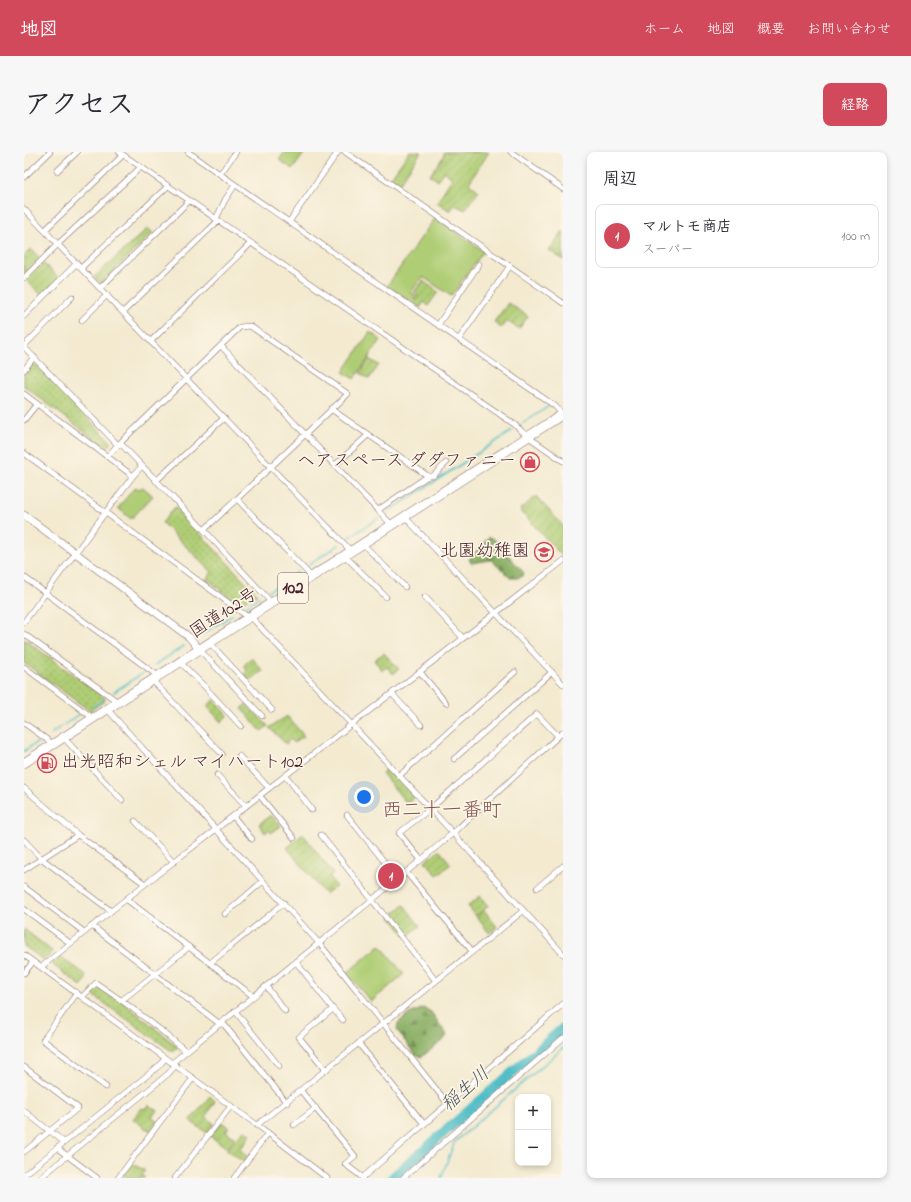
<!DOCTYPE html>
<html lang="ja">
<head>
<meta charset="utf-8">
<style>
	body { margin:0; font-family:"Indie Flower","Klee One",sans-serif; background:#f7f7f7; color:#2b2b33 }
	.controls { position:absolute; right:12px; bottom:12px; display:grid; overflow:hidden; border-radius:8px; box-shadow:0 2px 6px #0003 }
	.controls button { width:36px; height:36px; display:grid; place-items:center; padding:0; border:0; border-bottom:1px solid #e1e1e2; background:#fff; color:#2b2b33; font:20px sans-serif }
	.you { position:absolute; left:340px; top:645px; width:14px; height:14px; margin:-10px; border:3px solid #fff; border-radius:50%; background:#1a73e8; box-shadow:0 0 0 6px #1a73e833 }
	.badge { display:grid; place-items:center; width:26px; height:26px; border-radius:50%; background:#d1495b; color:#fff; font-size:13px; font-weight:700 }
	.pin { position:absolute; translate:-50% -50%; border:2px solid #fff; box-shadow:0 1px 4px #0006 }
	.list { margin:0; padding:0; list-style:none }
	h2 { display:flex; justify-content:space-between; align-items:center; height:52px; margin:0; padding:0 16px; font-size:17px }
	h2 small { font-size:13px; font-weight:400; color:#7c7c81 }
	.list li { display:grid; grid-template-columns:26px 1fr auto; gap:12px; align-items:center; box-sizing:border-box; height:64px; margin:0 8px 8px; padding:0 8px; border:1px solid #e1e1e2; border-radius:8px }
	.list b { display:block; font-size:15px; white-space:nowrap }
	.list p { margin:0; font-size:13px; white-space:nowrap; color:#7c7c81 }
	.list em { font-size:13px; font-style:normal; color:#7c7c81 }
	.map { position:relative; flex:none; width:539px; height:1026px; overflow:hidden; border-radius:8px }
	header { display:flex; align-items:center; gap:24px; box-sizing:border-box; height:56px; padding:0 20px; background:#d1495b; color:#fff }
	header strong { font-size:19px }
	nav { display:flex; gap:22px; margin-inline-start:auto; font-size:14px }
	.intro { display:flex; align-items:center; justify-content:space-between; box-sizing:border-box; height:96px; padding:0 24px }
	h1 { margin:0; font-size:28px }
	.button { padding:10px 18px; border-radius:8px; background:#d1495b; color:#fff; font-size:14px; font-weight:700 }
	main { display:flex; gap:24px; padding:0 24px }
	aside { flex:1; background:#fff; border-radius:8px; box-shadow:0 2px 6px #0003 }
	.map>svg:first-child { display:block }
	.grass { fill:#afcd74; stroke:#7c7650 }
	.forest { fill:url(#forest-firs); stroke:#6a6848 }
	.park { fill:url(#park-dots); stroke:#7c7650 }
	.garden { fill:url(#garden-furrows); stroke:#7c7650 }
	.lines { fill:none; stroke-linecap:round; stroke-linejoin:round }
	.stream { stroke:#4fbdc7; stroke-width:1.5 }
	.river { stroke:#4fbdc7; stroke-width:10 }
	.street-casing { stroke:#856665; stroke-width:6 }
	.secondary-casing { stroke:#856665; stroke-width:8 }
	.highway-casing { stroke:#856665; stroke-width:10 }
	.street { stroke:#fff; stroke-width:5 }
	.secondary { stroke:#fff; stroke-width:7 }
	.highway { stroke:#fff; stroke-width:9 }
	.labels { text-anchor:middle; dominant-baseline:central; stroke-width:3.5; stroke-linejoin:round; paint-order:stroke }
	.shield { fill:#fcf5e5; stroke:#7f5f63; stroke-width:1 }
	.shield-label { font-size:17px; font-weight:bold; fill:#4a1f2b }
	.poi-label { font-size:18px; fill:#4a1f2b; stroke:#fcf5e5; text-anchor:end }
	.street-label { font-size:18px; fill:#4a1f2b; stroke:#fcf5e5 }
	.water-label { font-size:19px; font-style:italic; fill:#4c5662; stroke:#fcf5e5 }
	.quarter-label { font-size:20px; fill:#855252; stroke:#fcf5e5 }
</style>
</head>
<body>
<header>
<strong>地図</strong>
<nav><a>ホーム</a><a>地図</a><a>概要</a><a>お問い合わせ</a></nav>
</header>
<div class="intro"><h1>アクセス</h1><a class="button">経路</a></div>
<main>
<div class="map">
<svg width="539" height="1026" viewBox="0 0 539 1026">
	<defs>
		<pattern id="forest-firs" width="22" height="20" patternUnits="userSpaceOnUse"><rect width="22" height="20" fill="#8bb066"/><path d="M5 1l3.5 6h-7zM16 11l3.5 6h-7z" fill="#748f54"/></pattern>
		<pattern id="park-dots" width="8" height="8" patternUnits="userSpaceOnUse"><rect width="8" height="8" fill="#afcd74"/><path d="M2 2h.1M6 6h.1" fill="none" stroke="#98b065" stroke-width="1.8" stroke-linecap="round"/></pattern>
		<pattern id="garden-furrows" width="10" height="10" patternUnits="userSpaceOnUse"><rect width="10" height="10" fill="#afcd74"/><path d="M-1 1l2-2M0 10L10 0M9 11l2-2" fill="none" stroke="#98b065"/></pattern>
	</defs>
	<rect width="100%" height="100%" fill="#fcf5e5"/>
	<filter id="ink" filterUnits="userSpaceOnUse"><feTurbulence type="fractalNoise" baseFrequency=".025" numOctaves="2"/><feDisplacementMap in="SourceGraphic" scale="8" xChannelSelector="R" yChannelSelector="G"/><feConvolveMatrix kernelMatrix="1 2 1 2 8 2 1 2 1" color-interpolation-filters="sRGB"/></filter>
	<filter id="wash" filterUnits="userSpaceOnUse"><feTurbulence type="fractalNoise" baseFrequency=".012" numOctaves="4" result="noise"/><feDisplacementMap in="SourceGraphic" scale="16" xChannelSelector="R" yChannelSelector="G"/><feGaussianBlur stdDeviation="0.9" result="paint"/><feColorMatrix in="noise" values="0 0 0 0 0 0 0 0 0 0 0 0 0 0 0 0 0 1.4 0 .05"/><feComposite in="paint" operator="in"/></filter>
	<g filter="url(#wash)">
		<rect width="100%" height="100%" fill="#f3ead0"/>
		<!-- grass -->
		<g class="grass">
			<path d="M261,0h20l-12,17 -14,-9z"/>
			<path d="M411,66l49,33 -33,45 -28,-19 -12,15 5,4 -5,6 -24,-16z"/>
			<path d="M346,180l11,8 -27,39 -11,-7z"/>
			<path d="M111,335l4,2 4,-2 10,9 -22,23 -13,-11z"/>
			<path d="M356,793l24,29 -33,28 -24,-29z"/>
		</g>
		<!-- forest -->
		<g class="forest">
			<path d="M465,385l4,1 31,35 -1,3 -6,2h-7l-7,-7 -12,-11 -20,3 -2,-4z"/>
			<path d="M400,856l7,4 16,23 -4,6 -22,16 -6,-2 -18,-25 1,-7 11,-9z"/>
		</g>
		<!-- park -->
		<g class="park">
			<path d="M7,212l5,1 76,78 -6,5 -82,-62v-11z"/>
			<path d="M151,355l82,87 -19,10 -31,-25 5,-7 -50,-49z"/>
			<path d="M0,487l81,59v3l-15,10 -66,-48z"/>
			<path d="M0,777l29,23 -4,4 -6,4 -19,-14z"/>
			<path d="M37,805l24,17c2,5 0,8 -4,12l-28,-21 -1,-2z"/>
			<path d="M73,835h3l29,20 49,40 -3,3h-5l-80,-57 2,-4z"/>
		</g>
		<!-- garden -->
		<g class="garden">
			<path d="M385,0h12l-22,32 -9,-5z"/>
			<path d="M420,0h45l-20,31 10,8 -14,19 -10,-5 -5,6 -13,-9 15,-24 -8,-7 -7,9 -7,-5 13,-18z"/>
			<path d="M124,76l5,5 -52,50 -7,-6z"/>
			<path d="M539,79v29l-14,-10z"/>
			<path d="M7,97l9,9 -16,16v-18z"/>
			<path d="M19,111l16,15 -18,17 -15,-15z"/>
			<path d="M399,129l15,11 -10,14 -4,-4 -4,6 -7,-5 5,-7 -4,-4z"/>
			<path d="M484,151l20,13 -9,13 -12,-8 -6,7 -7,-6z"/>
			<path d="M345,207l10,6 -10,14 -9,-6z"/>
			<path d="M512,344l27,30v28l-2,1 -41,-45z"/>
			<path d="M360,501l15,16 -6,5 -6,-7 -5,3 -8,-10z"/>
			<path d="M228,506l11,13 -14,10 -5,-7 3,-3 -3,-6z"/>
			<path d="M190,548l14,15 -7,7 -14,-16z"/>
			<path d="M222,552l22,22 -7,5 -19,-22z"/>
			<path d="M263,564l17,20 -11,7 -2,-4 -5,5 -17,-16z"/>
			<path d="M363,616l28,29 -8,7 -25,-31z"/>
			<path d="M247,663l10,11 -10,7 -2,-3 -4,3 -6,-9z"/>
			<path d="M279,682l30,40 -4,3 7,9 -11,8 -38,-46z"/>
			<path d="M415,698l12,14 -14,11 -12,-14z"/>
			<path d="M456,744l8,10 -12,10 -8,-10z"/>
			<path d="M380,753l16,21 -14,11 -16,-21z"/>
			<path d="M460,758l13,17 -8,6 -13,-17z"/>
			<path d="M186,944l5,5 -9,15 8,8 -7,9 -17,-12z"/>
			<path d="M125,953l8,6 -5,6 6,4 -8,10 -17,-12 9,-11 3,1z"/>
			<path d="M197,970l8,5 -3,4 9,7 -8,10 -17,-12z"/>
			<path d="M220,978l7,4 -11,16 8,6 -4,6 -17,-12z"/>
			<path d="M108,1011l13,8 -3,4 3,3h-17l-5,-4z"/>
		</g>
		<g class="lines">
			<!-- stream -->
			<g class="stream">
				<path d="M498,272l27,-18"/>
				<path d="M364,360l124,-81"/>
				<path d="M324,386l31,-20"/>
				<path d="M285,412l30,-19"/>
				<path d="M245,439l29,-19"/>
				<path d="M219,456l17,-12"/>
				<path d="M177,483l31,-20"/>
				<path d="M131,513l29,-19"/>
				<path d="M90,540l29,-19"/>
				<path d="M68,555l12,-8"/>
				<path d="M28,581l28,-19"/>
				<path d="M0,599l14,-9"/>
				<path d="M417,1026l13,-35 4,-4 105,-91"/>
			</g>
			<!-- river -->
			<path class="river" d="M368,1026l171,-150"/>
		</g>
	</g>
	<g filter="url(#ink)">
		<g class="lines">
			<defs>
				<g id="street">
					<path d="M95,0l395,272 13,12 36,25"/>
					<path d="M164,0l367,254 7,8"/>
					<path d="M321,0l218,151"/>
					<path d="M487,0l52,37"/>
					<path d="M33,19l20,-19"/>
					<path d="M196,22l16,-22"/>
					<path d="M0,25l26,-25"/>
					<path d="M0,57l327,342"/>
					<path d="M192,67l9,-19 10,-15"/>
					<path d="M265,70l49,-70"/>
					<path d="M21,78l78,-75"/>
					<path d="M57,116l87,-82"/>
					<path d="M0,126l34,-34 83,-77"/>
					<path d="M76,136l89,-87"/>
					<path d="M99,160l95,-91"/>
					<path d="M0,164l53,-53"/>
					<path d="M58,168l25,-25"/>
					<path d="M414,173l41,-61"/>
					<path d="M435,187l51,-73"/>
					<path d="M127,189l100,-98"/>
					<path d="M0,194l48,-49"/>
					<path d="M197,194l170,178"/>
					<path d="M0,195l94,98"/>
					<path d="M0,218l10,-13"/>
					<path d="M0,242l109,82"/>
					<path d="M307,257l97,67"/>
					<path d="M0,268l13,-16"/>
					<path d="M0,301l224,164"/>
					<path d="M83,304l12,-12"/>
					<path d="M311,313l33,-30"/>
					<path d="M132,329l68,-63"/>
					<path d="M213,347l74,77"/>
					<path d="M354,358l50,-34h5l13,-13"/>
					<path d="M380,364l159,168"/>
					<path d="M180,378l144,-136 -98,-68 -10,1 -120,116 84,87 67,72"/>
					<path d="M338,391l43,44"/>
					<path d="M320,403l42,42"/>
					<path d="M0,425l134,99"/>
					<path d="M401,445l38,41"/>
					<path d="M226,464l203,217 110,121"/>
					<path d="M0,470l78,-105 31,-41 9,-10"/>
					<path d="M0,482l94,68"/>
					<path d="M185,490l63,68"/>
					<path d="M175,497l63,67"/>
					<path d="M155,509l25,25 37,40"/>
					<path d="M0,515l69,51"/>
					<path d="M396,520l26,31"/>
					<path d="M128,528l70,74"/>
					<path d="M368,542l29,31"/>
					<path d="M83,557l212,234 129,161"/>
					<path d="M0,571l29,21"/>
					<path d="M39,585l59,63"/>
					<path d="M215,604l30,32"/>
					<path d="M430,607l98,-87"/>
					<path d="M193,623l29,31"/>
					<path d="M262,624l26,34"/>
					<path d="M375,624l116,-104"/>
					<path d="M0,636l54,47 67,49"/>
					<path d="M236,644l34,42"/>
					<path d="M323,663l51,64"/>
					<path d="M209,664l19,23"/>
					<path d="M111,669l39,41"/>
					<path d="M297,683l115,146"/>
					<path d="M0,688l17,18 70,53"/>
					<path d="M397,708l-22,-27 31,-24 107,-95 21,22"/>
					<path d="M0,718l54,-35"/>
					<path d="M382,720l66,79"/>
					<path d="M0,735l60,45"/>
					<path d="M513,736l26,-22"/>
					<path d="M102,747l127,97"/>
					<path d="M0,757l46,34"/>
					<path d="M201,762l38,-33"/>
					<path d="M68,774l128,98"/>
					<path d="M0,803l244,178 59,45"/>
					<path d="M272,810l37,47 -34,28 27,33"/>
					<path d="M186,811l74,-60"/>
					<path d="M17,815l104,-83 418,-323"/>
					<path d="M0,821l9,-11"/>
					<path d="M242,834l19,25"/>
					<path d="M53,841l-34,47 63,47"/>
					<path d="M58,845l14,-14c32,21 62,44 90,68"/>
					<path d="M98,848l67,-53"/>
					<path d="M309,857l10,11"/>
					<path d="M211,859l44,55"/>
					<path d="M198,870l65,81"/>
					<path d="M335,892l65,80"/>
					<path d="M148,911l249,-203 32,-27 110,-101"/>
					<path d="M0,915l54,41 -54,44"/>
					<path d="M277,939l54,65 -10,8 17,13"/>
					<path d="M0,959l40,31"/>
					<path d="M233,973l266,-214"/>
					<path d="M270,973l22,-17"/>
					<path d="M33,996l40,30"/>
					<path d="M0,1023l136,-110 5,-7"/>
					<path d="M16,1026l128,-104 8,-9"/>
					<path d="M94,1026l75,-100"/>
					<path d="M151,1026l56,-72"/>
					<path d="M210,1026l34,-45"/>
					<path d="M338,1026l201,-174"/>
					<path d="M379,1026l160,-140"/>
				</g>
				<path id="secondary" d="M0,363l165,122 10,12"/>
				<path id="highway" d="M0,611l539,-349"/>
			</defs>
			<!-- street casing -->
			<use href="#street" class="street-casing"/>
			<!-- secondary casing -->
			<use href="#secondary" class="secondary-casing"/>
			<!-- highway casing -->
			<use href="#highway" class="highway-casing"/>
			<!-- street -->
			<use href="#street" class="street"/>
			<!-- secondary -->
			<use href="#secondary" class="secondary"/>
			<!-- highway -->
			<use href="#highway" class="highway"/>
		</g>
	</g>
	<!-- icons -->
	<defs>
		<symbol id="shop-ring" viewBox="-11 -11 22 22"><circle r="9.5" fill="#fcf5e5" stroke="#d1495b" stroke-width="1.5"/><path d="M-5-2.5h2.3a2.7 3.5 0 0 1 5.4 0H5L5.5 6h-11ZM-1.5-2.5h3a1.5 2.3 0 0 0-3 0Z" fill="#d1495b"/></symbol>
		<symbol id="school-ring" viewBox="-11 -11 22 22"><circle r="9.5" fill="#fcf5e5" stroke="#d1495b" stroke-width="1.5"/><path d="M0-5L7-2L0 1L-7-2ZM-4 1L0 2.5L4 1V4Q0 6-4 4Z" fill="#d1495b"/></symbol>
		<symbol id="fuel-ring" viewBox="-11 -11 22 22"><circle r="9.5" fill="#fcf5e5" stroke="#d1495b" stroke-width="1.5"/><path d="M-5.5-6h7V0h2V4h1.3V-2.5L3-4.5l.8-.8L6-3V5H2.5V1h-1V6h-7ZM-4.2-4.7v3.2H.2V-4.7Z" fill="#d1495b"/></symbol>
	</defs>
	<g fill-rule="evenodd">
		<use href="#shop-ring" x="495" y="299" width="22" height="22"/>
		<use href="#school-ring" x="509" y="389" width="22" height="22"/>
		<use href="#fuel-ring" x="12" y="600" width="22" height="22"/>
	</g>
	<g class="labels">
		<!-- shield labels -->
		<rect class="shield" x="254" y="421" width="30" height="30" rx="3"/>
		<g class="shield-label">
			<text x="269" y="436">102</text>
		</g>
		<!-- poi labels -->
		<g class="poi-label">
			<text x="492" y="310">ヘアスペース ダダファニー</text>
			<text x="506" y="400">北園幼稚園</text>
			<text x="37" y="611" text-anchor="start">出光昭和シェル マイハート102</text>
		</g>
		<!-- street labels -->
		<g class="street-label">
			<text transform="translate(200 462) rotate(-33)">国道102号</text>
		</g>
		<!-- water labels -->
		<g class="water-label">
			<text transform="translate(442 938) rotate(-41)">稲生川</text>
		</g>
		<!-- quarter labels -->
		<g class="quarter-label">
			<text x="418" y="659">西二十一番町</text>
		</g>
	</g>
</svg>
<div class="controls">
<button>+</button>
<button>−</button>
</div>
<div class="you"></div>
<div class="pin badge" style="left:367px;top:724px">1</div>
</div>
<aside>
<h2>周辺<small></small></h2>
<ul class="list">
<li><span class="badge">1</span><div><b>マルトモ商店</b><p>スーパー</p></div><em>100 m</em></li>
</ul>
</aside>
</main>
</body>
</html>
